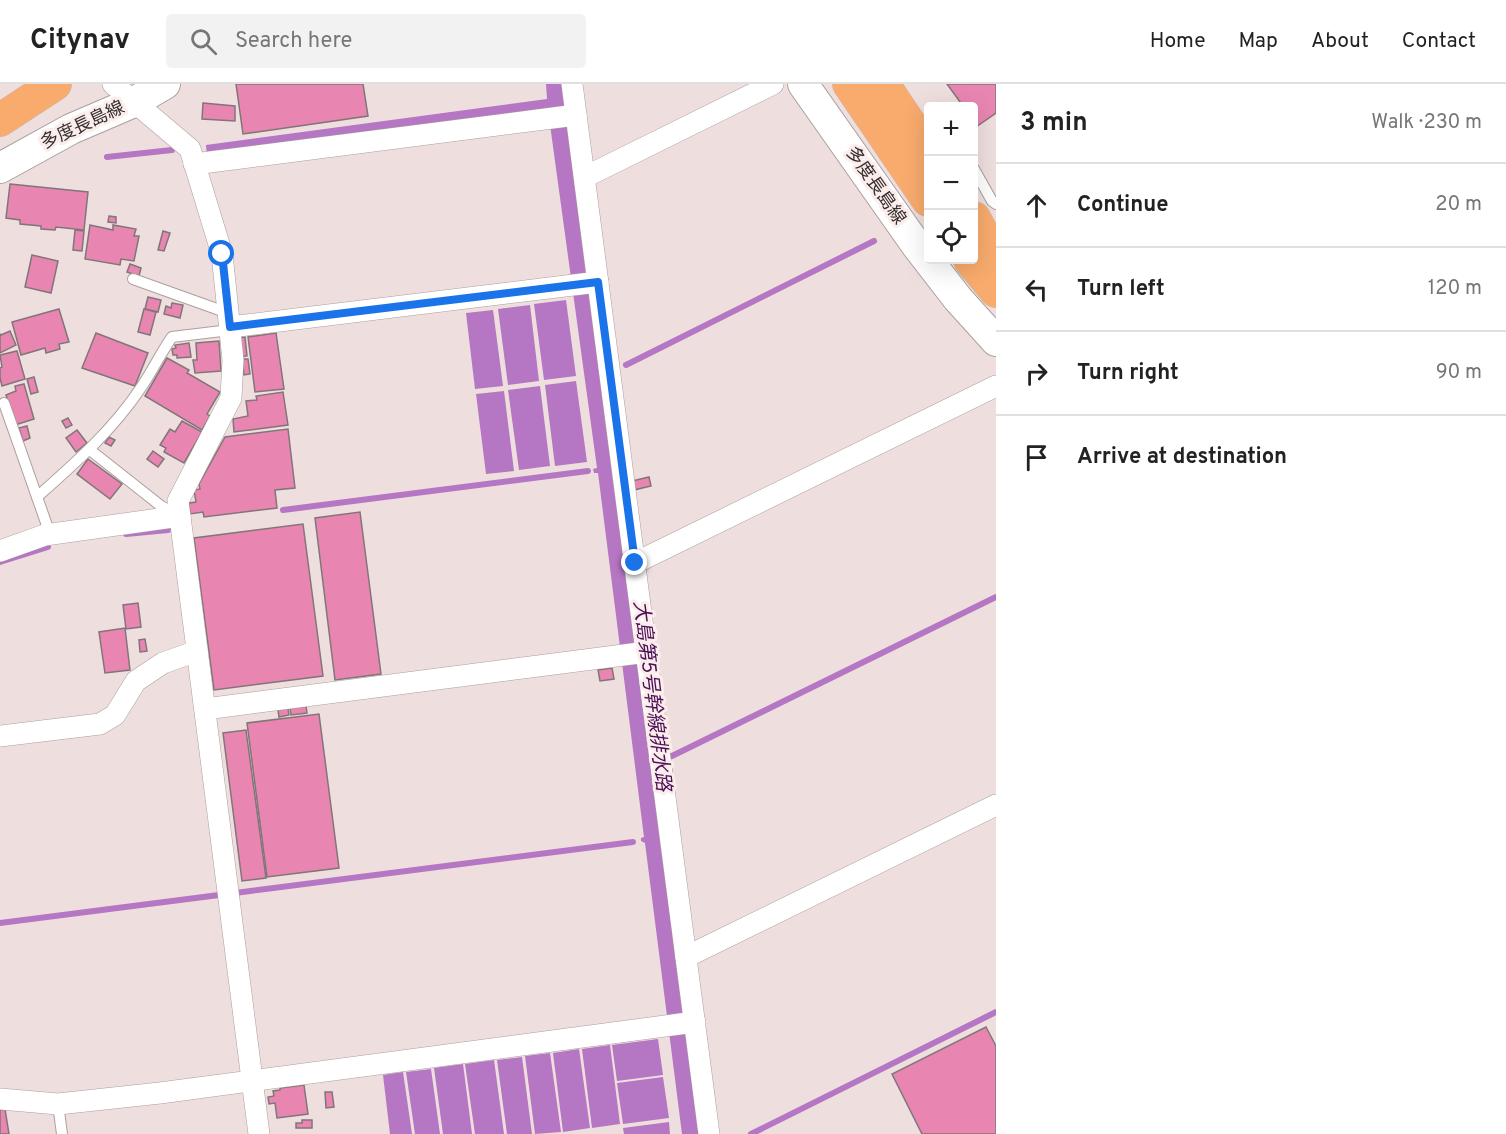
<!DOCTYPE html>
<html lang="en">
<head>
<meta charset="utf-8">
<style>
	body { margin:0; font-family:Overpass,"Noto Sans JP",sans-serif; background:#f2f2f2; color:#222 }
	.controls { position:absolute; right:18px; top:18px; display:grid; overflow:hidden; border-radius:6px; box-shadow:0 6px 24px #0002 }
	.controls button { width:54px; height:54px; display:grid; place-items:center; padding:0; border:0; border-bottom:2px solid #e0e0e0; background:#fff; color:#222; font:30px sans-serif }
	.stop { position:absolute; width:18px; height:18px; margin:-14px; border:4px solid #1a73e8; border-radius:50%; background:#fff }
	.stop.end { background:#1a73e8; border-color:#fff; box-shadow:0 2px 6px #0008 }
	.list { margin:0; padding:0; list-style:none }
	h2 { display:flex; justify-content:space-between; align-items:center; height:78px; margin:0; padding:0 24px; font-size:26px }
	h2 small { font-size:20px; font-weight:400; color:#767676 }
	.list li { display:grid; grid-template-columns:39px 1fr auto; gap:18px; align-items:center; box-sizing:border-box; height:84px; padding:0 24px; border-top:2px solid #e0e0e0 }
	.list b { display:block; font-size:22px; white-space:nowrap }
	.list em { font-size:20px; font-style:normal; color:#767676 }
	.icon { flex:none; width:33px; height:33px; fill:none; stroke:currentColor; stroke-width:2; stroke-linecap:round; stroke-linejoin:round }
	.map { position:relative; flex:none; width:996px; height:1050px; overflow:hidden }
	header { display:flex; align-items:center; gap:36px; box-sizing:border-box; height:84px; padding:0 30px; background:#fff; border-bottom:2px solid #e0e0e0 }
	header strong { font-size:28px }
	nav { display:flex; gap:33px; margin-inline-start:auto; font-size:21px }
	.search { width:420px; height:54px; background:#f2f2f2; display:flex; align-items:center; gap:15px; box-sizing:border-box; padding:0 21px; border-radius:6px; color:#767676; font-size:22px }
	main { display:flex }
	aside { flex:1; background:#fff }
	.map>svg:first-child { display:block }
	.water { fill:#b576c3 }
	.lines { fill:none; stroke-linecap:round; stroke-linejoin:round }
	.stream { stroke:#b576c3; stroke-width:6 }
	.building { fill:#e886b1; stroke:#817579; stroke-width:1.5 }
	.lane-casing { stroke:#ac9f9d; stroke-width:12 }
	.street-casing { stroke:#ac9f9d; stroke-width:22 }
	.secondary-casing { stroke:#ac9f9d; stroke-width:32 }
	.highway-casing { stroke:#c2c0c0; stroke-width:34 }
	.lane { stroke:#fff; stroke-width:10 }
	.street { stroke:#fff; stroke-width:21 }
	.secondary { stroke:#fff; stroke-width:30 }
	.highway { stroke:#f8ab6d; stroke-width:33 }
	.route { stroke:#1a73e8; stroke-width:8 }
	.labels { text-anchor:middle; dominant-baseline:central; stroke-width:6; stroke-linejoin:round; paint-order:stroke }
	.street-label { font-size:18px; fill:#322d2c; stroke:#fbedeb }
	.water-label { font-size:20px; font-style:italic; fill:#4b1057; stroke:#fbedeb }
</style>
</head>
<body>
<header>
<strong>Citynav</strong>
<div class="search"><svg class="icon" aria-label="search" viewBox="0 0 24 24"><circle cx="10" cy="10" r="6"/><path d="M15 15l6 6"/></svg>Search here</div>
<nav><a>Home</a><a>Map</a><a>About</a><a>Contact</a></nav>
</header>
<main>
<div class="map">
<svg width="996" height="1050" viewBox="0 0 996 1050">
	<rect width="100%" height="100%" fill="#eedfde"/>
	<!-- water -->
	<g class="water">
		<path d="M546,0h18l135,1050h-17l-37,-291 -4,-2v-3l3,-1 -46,-364h-4l-1,-4 4,-1 -49,-358 -341,46 -1,-11 341,-46z"/>
		<path d="M566,216l10,76 -32,4 -10,-76z"/>
		<path d="M530,221l9,76 -31,4 -10,-76z"/>
		<path d="M493,226l10,76 -28,3 -9,-76z"/>
		<path d="M576,297l11,81 -32,4 -10,-81z"/>
		<path d="M540,302l10,80 -31,4 -11,-80z"/>
		<path d="M504,307l10,80 -28,3 -10,-80z"/>
		<path d="M658,955l5,36 -46,6 -5,-36z"/>
		<path d="M610,961l10,79 -28,4 -10,-79z"/>
		<path d="M579,965l11,79 -27,4 -10,-79z"/>
		<path d="M550,969l11,79 -26,2 -10,-78z"/>
		<path d="M522,973l10,77h-25l-10,-74z"/>
		<path d="M494,976l10,74h-29l-10,-70z"/>
		<path d="M463,980l9,70h-29l-9,-66z"/>
		<path d="M431,985l9,65h-25l-9,-62z"/>
		<path d="M403,988l9,62h-22l-7,-59z"/>
		<path d="M663,993l6,41 -46,6 -6,-41z"/>
		<path d="M669,1038l1,12h-46l-1,-6z"/>
	</g>
	<g class="lines">
		<!-- stream -->
		<g class="stream">
			<path d="M107,73l65,-7"/>
			<path d="M626,281l248,-124"/>
			<path d="M283,426l305,-39"/>
			<path d="M126,450l42,-4"/>
			<path d="M0,478l48,-15"/>
			<path d="M672,672l324,-159"/>
			<path d="M235,809l398,-51"/>
			<path d="M0,839l219,-28"/>
			<path d="M751,1050l245,-122"/>
		</g>
	</g>
	<!-- building -->
	<g class="building">
		<path d="M236,0h127l5,32 -125,18z"/>
		<path d="M947,0h49v29l-20,14 -2,-4v-17h-11z"/>
		<path d="M203,19l32,3v15l-33,-2z"/>
		<path d="M10,100l78,8 -4,38 -28,-3 -1,3 -14,-1v-3l-21,-2v-4l-14,-2z"/>
		<path d="M109,132l7,1v6l-8,-1z"/>
		<path d="M90,141l23,5v-5l23,4 -2,7h5l-5,25 -13,-2 -1,6 -35,-6z"/>
		<path d="M75,146l9,1 -2,20 -9,-1z"/>
		<path d="M163,147l7,2 -6,18 -6,-1z"/>
		<path d="M32,171l26,6 -7,32 -26,-6z"/>
		<path d="M130,180l11,4 -2,8 -12,-4z"/>
		<path d="M148,213l13,3 -3,12 -13,-3z"/>
		<path d="M172,219l11,2 -3,13 -16,-4 2,-8 5,2z"/>
		<path d="M59,225l10,33 -10,2 1,5 -14,4 -1,-5 -24,7 -9,-33z"/>
		<path d="M144,225l12,3 -6,23 -12,-3z"/>
		<path d="M10,247l6,14 -16,8v-19l1,1z"/>
		<path d="M96,249l52,20 -13,33 -53,-18z"/>
		<path d="M276,249l8,56 -29,3 -7,-55z"/>
		<path d="M245,253l2,19 -6,1 -2,-19z"/>
		<path d="M219,257l2,30 -26,2 -2,-13h4l-1,-17z"/>
		<path d="M189,259l2,14 -14,1v-3h-4l-1,-6 4,-1 -1,-3z"/>
		<path d="M17,267l8,28 -23,7 -2,-8v-10l2,-1 -2,-12z"/>
		<path d="M167,274l22,12 -2,3 33,19 -13,22 3,2 -8,14 -57,-34z"/>
		<path d="M242,275h6l2,15 -6,1z"/>
		<path d="M34,293l4,15 -7,2 -4,-15z"/>
		<path d="M24,300l10,35 -19,6 -9,-30 10,-4 -1,-5z"/>
		<path d="M283,308l5,33 -54,7 -1,-13 15,-3 -2,-15 11,-1 -1,-4z"/>
		<path d="M68,334l4,7 -6,3 -4,-7z"/>
		<path d="M182,337l20,11 -18,31 -20,-11 2,-4 -6,-3 10,-16 5,3z"/>
		<path d="M27,342l3,12 -7,3 -4,-13z"/>
		<path d="M288,345l7,59 -20,2 2,18 -73,9 -1,-5 -13,2 -1,-11 7,-1 -2,-12 6,-1 -1,-5 26,-47z"/>
		<path d="M77,346l10,13 -11,9 -10,-14z"/>
		<path d="M109,353l6,3 -4,6 -6,-3z"/>
		<path d="M153,367l11,8 -6,8 -11,-8z"/>
		<path d="M88,375l34,25 -12,15 -33,-25z"/>
		<path d="M649,393l2,9 -17,4 -2,-9z"/>
		<path d="M360,428l21,162 -46,6 -20,-162z"/>
		<path d="M303,440l20,152 -109,14 -20,-152z"/>
		<path d="M138,519l3,24 -15,2 -3,-24z"/>
		<path d="M125,544l5,42 -25,3 -6,-41z"/>
		<path d="M145,555l2,12 -7,1 -1,-12z"/>
		<path d="M612,584l2,11 -14,2 -2,-11z"/>
		<path d="M306,622l1,7 -16,2 -1,-7z"/>
		<path d="M288,624l1,7 -10,2 -1,-7z"/>
		<path d="M319,630l20,154 -72,9 -20,-154z"/>
		<path d="M246,646l20,148 -24,3 -19,-148z"/>
		<path d="M986,943l10,19v88h-74l-30,-60z"/>
		<path d="M304,1001l4,29 -31,4 -2,-15 -6,1 -1,-7 6,-1 -1,-5 7,-1v-2z"/>
		<path d="M325,1008h7l2,15 -8,1z"/>
		<path d="M5,1025l4,25h-9v-24z"/>
		<path d="M302,1036h10v8h-16v-5h6z"/>
	</g>
	<g class="lines">
		<defs>
			<g id="lane">
				<path d="M974,85l18,32 4,3"/>
				<path d="M133,195l95,34"/>
				<path d="M4,319l46,131"/>
				<path d="M90,366l71,56 16,8"/>
				<path d="M37,413c37,-33 75,-66 103,-108 12,-17 20,-35 32,-52l58,-7"/>
				<path d="M58,1020l4,30"/>
			</g>
			<g id="street">
				<path d="M113,0l77,65 32,105 11,106 -2,38 -53,103 81,633"/>
				<path d="M572,0l137,1050"/>
				<path d="M194,80l382,-49"/>
				<path d="M585,93l188,-93"/>
				<path d="M230,243l368,-45"/>
				<path d="M0,467l45,-16 135,-19"/>
				<path d="M635,479l361,-177"/>
				<path d="M205,625l442,-57"/>
				<path d="M0,652l100,-12 15,-9 21,-34 27,-18 34,-12"/>
				<path d="M686,873l310,-152"/>
				<path d="M0,1015l58,5 102,-11 535,-71"/>
			</g>
			<g id="secondary">
				<path d="M803,0l114,162 41,53 38,42"/>
				<path d="M0,84l71,-39 63,-27 31,-18"/>
			</g>
			<g id="highway">
				<path d="M849,0l79,116"/>
				<path d="M883,0l45,67"/>
				<path d="M0,36l55,-36"/>
				<path d="M974,134l22,40"/>
				<path d="M970,176l26,31"/>
			</g>
		</defs>
		<!-- lane casing -->
		<use href="#lane" class="lane-casing"/>
		<!-- street casing -->
		<use href="#street" class="street-casing"/>
		<!-- secondary casing -->
		<use href="#secondary" class="secondary-casing"/>
		<!-- highway casing -->
		<use href="#highway" class="highway-casing"/>
		<!-- lane -->
		<use href="#lane" class="lane"/>
		<!-- street -->
		<use href="#street" class="street"/>
		<!-- secondary -->
		<use href="#secondary" class="secondary"/>
		<!-- highway -->
		<use href="#highway" class="highway"/>
	</g>
	<g class="lines">
		<!-- route -->
		<path class="route" d="M222,170l8,73 368,-45 37,281"/>
	</g>
	<g class="labels">
		<!-- street labels -->
		<g class="street-label">
			<text transform="translate(83 42) rotate(-25)">多度長島線</text>
			<text transform="translate(875 102) rotate(55)">多度長島線</text>
		</g>
		<!-- water labels -->
		<g class="water-label">
			<text transform="translate(651 612) rotate(83)">大島第5号幹線排水路</text>
		</g>
	</g>
</svg>
<div class="controls">
<button>+</button>
<button>−</button>
<button><svg class="icon" aria-label="locate" viewBox="0 0 24 24"><circle cx="12" cy="12" r="6"/><path d="M12 2v4M12 18v4M2 12h4M18 12h4"/></svg></button>
</div>
<div class="stop" style="left:222px;top:170px"></div>
<div class="stop end" style="left:635px;top:479px"></div>
</div>
<aside>
<h2>3 min<small>Walk · 230 m</small></h2>
<ul class="list">
<li><svg class="icon" aria-label="ahead" viewBox="0 0 24 24"><path d="M12 20V5M6 11l6-6 6 6"/></svg><div><b>Continue</b></div><em>20 m</em></li>
<li><svg class="icon" aria-label="left" viewBox="0 0 24 24"><path d="M17 20v-9H6M10 6l-5 5 5 5"/></svg><div><b>Turn left</b></div><em>120 m</em></li>
<li><svg class="icon" aria-label="right" viewBox="0 0 24 24"><path d="M7 20v-9h11M14 6l5 5-5 5"/></svg><div><b>Turn right</b></div><em>90 m</em></li>
<li><svg class="icon" aria-label="arrive" viewBox="0 0 24 24"><path d="M6 21V4h12l-3 4 3 4H6"/></svg><div><b>Arrive at destination</b></div></li>
</ul>
</aside>
</main>
</body>
</html>
